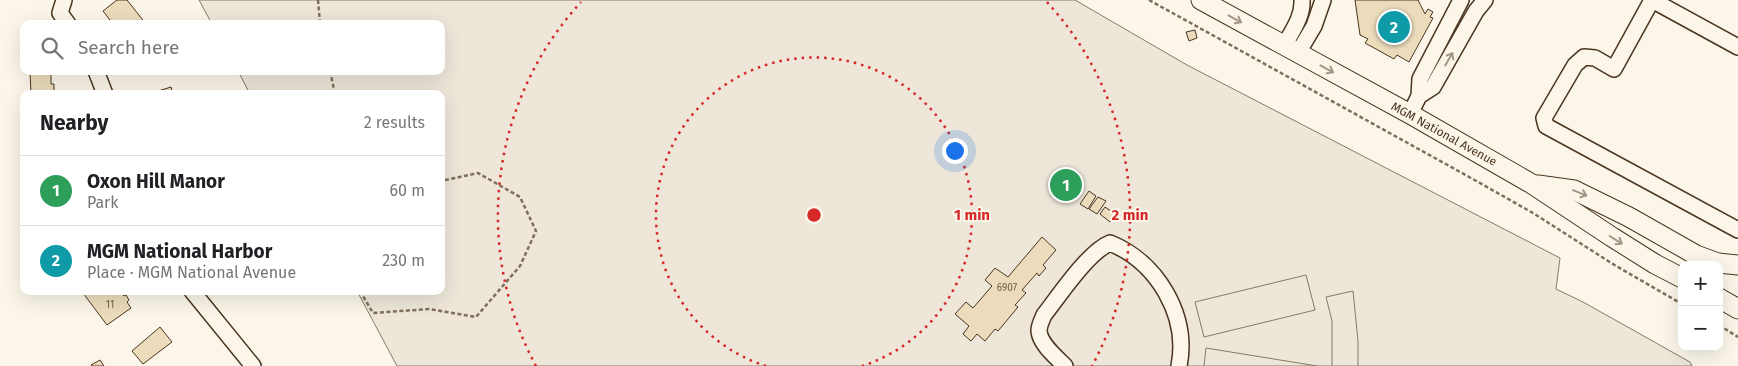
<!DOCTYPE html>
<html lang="en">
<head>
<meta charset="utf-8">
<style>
	body { margin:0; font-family:"Fira Sans",sans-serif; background:#f6f6f6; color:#202124 }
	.controls { position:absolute; right:15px; bottom:15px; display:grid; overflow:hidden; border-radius:10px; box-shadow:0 5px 20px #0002 }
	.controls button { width:45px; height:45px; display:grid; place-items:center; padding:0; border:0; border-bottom:1px solid #e0e0e0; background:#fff; color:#202124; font:25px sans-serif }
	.you { position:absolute; left:954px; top:150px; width:18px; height:18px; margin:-12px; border:4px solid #fff; border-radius:50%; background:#1a73e8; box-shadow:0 0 0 8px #1a73e833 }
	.badge { display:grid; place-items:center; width:32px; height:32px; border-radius:50%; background:#0f766e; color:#fff; font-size:16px; font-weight:700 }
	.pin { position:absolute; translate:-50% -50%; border:2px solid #fff; box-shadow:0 1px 5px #0006 }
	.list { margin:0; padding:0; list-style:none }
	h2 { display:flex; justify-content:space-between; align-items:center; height:65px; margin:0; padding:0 20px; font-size:21px }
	h2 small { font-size:16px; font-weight:400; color:#757577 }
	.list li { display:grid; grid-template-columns:32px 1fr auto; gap:15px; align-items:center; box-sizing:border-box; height:70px; padding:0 20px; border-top:1px solid #e0e0e0 }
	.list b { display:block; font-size:19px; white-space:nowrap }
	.list p { margin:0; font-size:16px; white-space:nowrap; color:#757577 }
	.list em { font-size:16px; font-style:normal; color:#757577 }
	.icon { flex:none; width:28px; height:28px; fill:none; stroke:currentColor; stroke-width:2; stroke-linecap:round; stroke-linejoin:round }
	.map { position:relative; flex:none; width:1738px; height:366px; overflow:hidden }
	.search { position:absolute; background:#fff; box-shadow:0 5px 20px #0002; left:20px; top:20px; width:425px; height:55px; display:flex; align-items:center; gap:12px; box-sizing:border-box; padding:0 18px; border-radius:10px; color:#757577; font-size:19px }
	.panel { position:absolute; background:#fff; box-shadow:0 5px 20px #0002; left:20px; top:90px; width:425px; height:205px; border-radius:10px }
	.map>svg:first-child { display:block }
	.green { fill:#ede6d9; stroke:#887966 }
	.parking { fill:#ede7d9; stroke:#887966 }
	.building { fill:#ecdcbc; stroke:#4a3520 }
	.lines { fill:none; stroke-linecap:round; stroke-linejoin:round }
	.minor-casing { stroke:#4a3520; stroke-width:18 }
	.major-casing { stroke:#4a3520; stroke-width:21 }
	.path { stroke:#7f6f5c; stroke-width:2.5; stroke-dasharray:4 2.5; stroke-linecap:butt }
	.minor { stroke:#fbf6e9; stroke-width:15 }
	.major { stroke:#fbf6e9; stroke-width:19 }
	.oneway { stroke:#a29684 }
	.ring { fill:none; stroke:#d62828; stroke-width:2.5; stroke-dasharray:2.5 5 }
	.labels { text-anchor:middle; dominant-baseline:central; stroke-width:4; stroke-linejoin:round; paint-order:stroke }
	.number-label { font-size:10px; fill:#725f47 }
	.street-label { font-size:12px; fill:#4a3520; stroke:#fbf6e9 }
	.centre { fill:#d62828; stroke:#fbf6e9; stroke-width:2.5 }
	.ring-label { font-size:15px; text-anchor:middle; font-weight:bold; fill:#d62828; stroke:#fbf6e9; stroke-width:4; stroke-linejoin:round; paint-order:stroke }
</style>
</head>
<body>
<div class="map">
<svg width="1738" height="366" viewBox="0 0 1738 366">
	<rect width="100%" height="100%" fill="#fbf6e9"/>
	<!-- green -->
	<path class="green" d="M199,0h876l112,65 373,193 -4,31 27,13 107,60 2,4h-1295l-40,-75h84v-197h-191l-12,-23h203v-47h-229z"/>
	<!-- parking -->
	<g class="parking">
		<path d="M1306,275l9,35 -111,27 -9,-35z"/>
		<path d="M1353,291l5,50v25h-26v-45l-6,-24z"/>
		<path d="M1206,348l111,18h-113z"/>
	</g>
	<!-- building -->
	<g class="building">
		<path d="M117,0h10l19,24h-33l-10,-13z"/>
		<path d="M1355,0h63l7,14 3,-5 5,3 -3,5 3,1 -24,44 -12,-7 -3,4 -29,-16 3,-4 -8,-4z"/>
		<path d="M1195,30l2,8 -8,3 -3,-9z"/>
		<path d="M30,71h21v13h3v10h-23z"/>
		<path d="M171,87l2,7h-17l-1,-2z"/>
		<path d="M1089,191l7,5 -8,13 -8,-5z"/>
		<path d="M1098,197l8,4 -9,13 -8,-5z"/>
		<path d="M1105,207l10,7 -5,8 -10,-8z"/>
		<path d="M1042,237l14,13 -13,15 3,3 -7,8 -2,-3 -15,17 4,3 -11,12 3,2 -20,24 -3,-2 -10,12 -8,-7 -6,7 -8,-7 6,-8 -14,-12 11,-12 7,6 19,-22 -7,-6 10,-12 13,9z"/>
		<path d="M86,291h38v2l-2,1 2,2 2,-1 3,5 -2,2 4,6 -24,17 -24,-32z"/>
		<path d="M160,327l12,15 -29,22 -11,-13z"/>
		<path d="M100,360l4,6h-12l-1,-1z"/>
	</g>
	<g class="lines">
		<defs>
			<g id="minor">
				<path d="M64,0l-4,13 8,11"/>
				<path d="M1652,0l-38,69 -19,-11 -11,-1 -9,8 -31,53 2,8 192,104"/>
				<path d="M1652,0l86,47"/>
				<path d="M1284,46c8,-15 19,-29 18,-46"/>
				<path d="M1298,53l16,-27 9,-26"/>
				<path d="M96,71l9,23"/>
				<path d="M1419,96l1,-17 41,-79"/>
				<path d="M1410,114l9,-18 14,-9 43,-76 9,-11"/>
				<path d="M192,291l61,75"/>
				<path d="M1065,366c-9,-9 -25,-22 -26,-35 0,-6 3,-11 5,-16 15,-19 44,-63 66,-72 47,19 79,72 69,123"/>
			</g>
			<g id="major">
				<path d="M1201,0l209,114 122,70 80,53 43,27 27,14"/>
				<path d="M1538,185l36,5 55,27 67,38 22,8 20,2"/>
				<path d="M1719,298l19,11"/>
			</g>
		</defs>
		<!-- minor casing -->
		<use href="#minor" class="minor-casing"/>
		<!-- major casing -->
		<use href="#major" class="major-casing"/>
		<!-- path -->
		<g class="path">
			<path d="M318,0l2,24"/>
			<path d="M1149,0l322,178 62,35 83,53 66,38"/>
			<path d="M330,71l5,23"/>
			<path d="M360,291l13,22 56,-4 47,8 44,-51 16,-35 -16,-34 -42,-24 -37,8"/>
			<path d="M1719,325l19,12"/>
		</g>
		<!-- minor -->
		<use href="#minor" class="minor"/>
		<!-- major -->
		<use href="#major" class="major"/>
	</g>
	<!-- one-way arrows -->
	<defs><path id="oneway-shaft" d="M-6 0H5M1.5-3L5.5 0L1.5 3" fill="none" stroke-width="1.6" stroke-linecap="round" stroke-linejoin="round" transform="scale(1.25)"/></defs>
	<g class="oneway">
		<use href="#oneway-shaft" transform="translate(1235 19) rotate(29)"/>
		<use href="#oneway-shaft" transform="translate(1449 59) rotate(-60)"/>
		<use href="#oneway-shaft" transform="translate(1327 69) rotate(29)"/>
		<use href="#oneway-shaft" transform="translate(1580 193) rotate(22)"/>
		<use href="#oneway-shaft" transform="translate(1616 240) rotate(32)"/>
	</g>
	<!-- distance rings -->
	<g class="ring">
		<path d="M766 366A158 158 0 1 1 862 366"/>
		<path d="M536 366A316 316 0 0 1 581 2M1047 2A316 316 0 0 1 1092 366"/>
	</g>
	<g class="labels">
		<!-- number labels -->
		<g class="number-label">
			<text x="1007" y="288">6907</text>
			<text x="110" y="305">11</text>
		</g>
		<!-- street labels -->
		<g class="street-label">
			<text transform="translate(1444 134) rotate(29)">MGM National Avenue</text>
		</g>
	</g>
	<circle cx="814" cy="215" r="8" class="centre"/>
	<g class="ring-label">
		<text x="972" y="220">1 min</text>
		<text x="1130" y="220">2 min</text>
	</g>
</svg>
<div class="controls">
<button>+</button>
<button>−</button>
</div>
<div class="you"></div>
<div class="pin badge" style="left:1066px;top:185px;background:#2e9e5b">1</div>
<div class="pin badge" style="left:1394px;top:27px;background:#0f9aa8">2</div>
<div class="search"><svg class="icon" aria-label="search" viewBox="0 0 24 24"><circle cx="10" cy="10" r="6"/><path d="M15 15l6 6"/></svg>Search here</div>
<section class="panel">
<h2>Nearby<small>2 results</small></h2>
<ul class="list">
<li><span class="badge" style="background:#2e9e5b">1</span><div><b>Oxon Hill Manor</b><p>Park</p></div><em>60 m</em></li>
<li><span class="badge" style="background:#0f9aa8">2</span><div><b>MGM National Harbor</b><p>Place · MGM National Avenue</p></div><em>230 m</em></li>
</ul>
</section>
</div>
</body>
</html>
